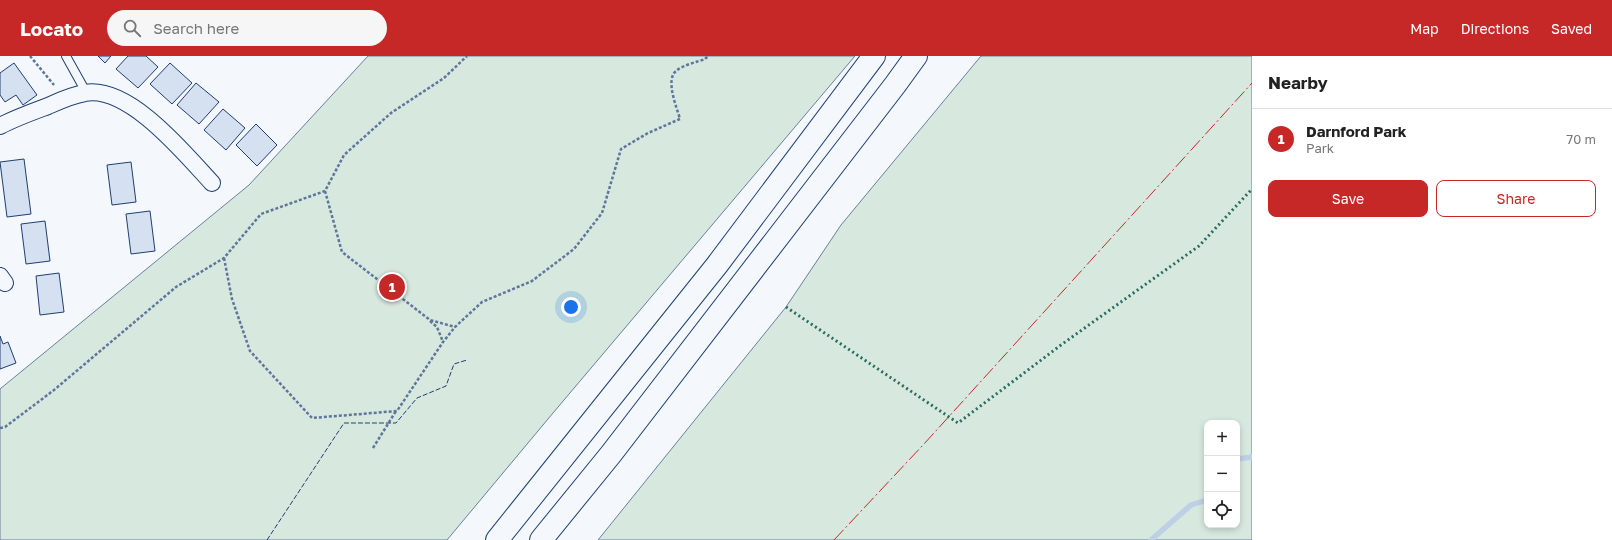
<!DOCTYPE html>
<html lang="en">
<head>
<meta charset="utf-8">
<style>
	body { margin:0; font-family:"Golos Text",sans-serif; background:#f6f6f6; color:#222 }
	.controls { position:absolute; right:12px; bottom:12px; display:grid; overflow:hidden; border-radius:8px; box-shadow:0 2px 6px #0003 }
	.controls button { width:36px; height:36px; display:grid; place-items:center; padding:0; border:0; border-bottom:1px solid #e0e0e0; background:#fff; color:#222; font:20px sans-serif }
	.you { position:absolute; left:571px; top:251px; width:14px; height:14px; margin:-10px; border:3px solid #fff; border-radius:50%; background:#1a73e8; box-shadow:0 0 0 6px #1a73e833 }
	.badge { display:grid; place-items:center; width:26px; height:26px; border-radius:50%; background:#c62828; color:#fff; font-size:13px; font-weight:700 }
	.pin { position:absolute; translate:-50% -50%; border:2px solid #fff; box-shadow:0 1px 4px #0006 }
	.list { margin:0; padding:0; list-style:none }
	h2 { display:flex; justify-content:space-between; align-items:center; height:52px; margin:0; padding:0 16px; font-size:17px }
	h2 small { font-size:13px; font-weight:400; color:#767676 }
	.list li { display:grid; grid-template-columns:26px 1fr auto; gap:12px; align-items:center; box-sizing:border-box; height:60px; padding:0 16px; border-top:1px solid #e0e0e0 }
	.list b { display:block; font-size:15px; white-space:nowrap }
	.list p { margin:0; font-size:13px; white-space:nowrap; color:#767676 }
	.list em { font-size:13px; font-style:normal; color:#767676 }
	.actions { display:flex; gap:8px; padding:12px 16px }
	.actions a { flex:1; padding:9px 0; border:1px solid #c62828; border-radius:8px; text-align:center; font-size:14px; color:#c62828 }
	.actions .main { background:#c62828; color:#fff }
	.icon { flex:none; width:22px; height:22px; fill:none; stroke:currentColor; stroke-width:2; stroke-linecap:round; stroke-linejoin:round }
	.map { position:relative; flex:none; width:1252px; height:484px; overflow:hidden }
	header { display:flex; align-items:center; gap:24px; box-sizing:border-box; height:56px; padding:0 20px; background:#c62828; color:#fff }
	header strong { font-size:19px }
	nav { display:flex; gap:22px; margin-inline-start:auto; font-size:14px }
	.search { width:280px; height:36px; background:#f6f6f6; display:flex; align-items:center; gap:10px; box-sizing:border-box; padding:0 14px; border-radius:22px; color:#767676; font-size:15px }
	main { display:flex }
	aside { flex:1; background:#fff }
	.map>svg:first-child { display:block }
	.green { fill:#d7e8df; stroke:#687fa3; fill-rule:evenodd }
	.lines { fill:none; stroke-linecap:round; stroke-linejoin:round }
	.stream { stroke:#bed0e5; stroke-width:5.5 }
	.building { fill:#d5e0f0; stroke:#1d3f73 }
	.lane-casing { stroke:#1d3f73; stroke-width:10 }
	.street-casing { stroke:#1d3f73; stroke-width:18 }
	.highway-casing { stroke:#1d3f73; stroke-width:24 }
	.path { stroke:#5e769c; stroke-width:2.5; stroke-dasharray:3 2; stroke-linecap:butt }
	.lane { stroke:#f4f7fb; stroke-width:8 }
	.street { stroke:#f4f7fb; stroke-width:16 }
	.highway { stroke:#f4f7fb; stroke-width:22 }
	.hedge { stroke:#2c6c60; stroke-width:3; stroke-dasharray:2 3; stroke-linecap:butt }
	.fence { stroke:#1d3f73; stroke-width:1; stroke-dasharray:5 2; stroke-linecap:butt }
	.power { stroke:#c62828; stroke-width:1; stroke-dasharray:14 3 2 3; stroke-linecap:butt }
</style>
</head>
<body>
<header>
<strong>Locato</strong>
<div class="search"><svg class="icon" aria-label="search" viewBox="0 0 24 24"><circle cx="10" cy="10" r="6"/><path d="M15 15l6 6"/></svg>Search here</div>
<nav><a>Map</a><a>Directions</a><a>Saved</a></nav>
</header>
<main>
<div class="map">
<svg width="1252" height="484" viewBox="0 0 1252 484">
	<rect width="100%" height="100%" fill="#f4f7fb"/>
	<!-- green -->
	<g class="green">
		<path d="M368,0h487l-302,357 -106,127h-447v-151l249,-204z"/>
		<path d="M981,0h271v484h-654l188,-233 55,-82zM1207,367h30v102h-30z"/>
	</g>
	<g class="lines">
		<!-- stream -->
		<g class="stream">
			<path d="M1237,403l15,-2"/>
			<path d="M1151,484l40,-35 16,-5"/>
		</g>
	</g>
	<!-- building -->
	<g class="building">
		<path d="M98,0h13l-6,7z"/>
		<path d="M128,0h18l12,11 -20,21 -22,-19z"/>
		<path d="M14,7l23,32 -14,10 -7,-10 -11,7 -5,-7v-22z"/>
		<path d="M170,7l22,20 -20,21 -22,-20z"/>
		<path d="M196,27l23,19 -20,22 -22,-19z"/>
		<path d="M223,53l22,19 -19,22 -22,-20z"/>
		<path d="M256,68l21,21 -20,21 -21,-21z"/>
		<path d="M24,103l7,55 -24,3 -7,-55z"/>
		<path d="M131,106l5,40 -24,3 -5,-40z"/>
		<path d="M150,155l5,40 -24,3 -5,-40z"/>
		<path d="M45,165l5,40 -24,3 -5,-40z"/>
		<path d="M59,217l5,39 -24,3 -4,-39z"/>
		<path d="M0,280l3,8 5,-2 8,21 -16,6z"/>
	</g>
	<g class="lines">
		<defs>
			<path id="lane" d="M66,0l20,36"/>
			<g id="street">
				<path d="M0,70c15,-8 32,-14 48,-20 11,-5 24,-11 37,-13 44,-8 100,61 127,90"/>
				<path d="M0,220l5,7"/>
			</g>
			<g id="highway">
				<path d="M497,484l220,-275 157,-209"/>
				<path d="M541,484l70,-86 284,-369 21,-29"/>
			</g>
		</defs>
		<!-- lane casing -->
		<use href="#lane" class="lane-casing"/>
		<!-- street casing -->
		<use href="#street" class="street-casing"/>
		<!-- highway casing -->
		<use href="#highway" class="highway-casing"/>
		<!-- path -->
		<g class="path">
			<path d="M30,0l24,29"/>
			<path d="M325,135l17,61 88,68 25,7"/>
			<path d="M224,202l8,41 18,52 62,67 85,-7 46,-69 12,-15 27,-25 50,-21 42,-32 28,-36 19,-64 27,-16 32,-14c-3,-11 -15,-39 -4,-48 7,-6 21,-9 29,-12l3,-3"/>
			<path d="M430,265l7,6 6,15"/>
			<path d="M0,372l5,-1 49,-37 122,-103 48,-29 37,-44 64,-23 19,-36 47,-42 53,-35 23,-22"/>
			<path d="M373,392l23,-37"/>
		</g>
		<!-- lane -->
		<use href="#lane" class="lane"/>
		<!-- street -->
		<use href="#street" class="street"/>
		<!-- highway -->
		<use href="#highway" class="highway"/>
		<!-- hedge -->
		<path class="hedge" d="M786,251l172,116 103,-78 138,-99 53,-57"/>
		<!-- fence -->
		<path class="fence" d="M267,484l77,-117h52l21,-25 29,-12 8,-22 13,-4"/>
		<!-- power -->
		<path class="power" d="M834,484l90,-96 328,-361"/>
	</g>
</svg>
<div class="controls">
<button>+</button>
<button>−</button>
<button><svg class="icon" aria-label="locate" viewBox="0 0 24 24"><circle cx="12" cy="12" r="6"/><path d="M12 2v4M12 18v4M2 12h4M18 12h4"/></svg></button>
</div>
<div class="you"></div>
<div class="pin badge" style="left:392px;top:231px">1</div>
</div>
<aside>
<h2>Nearby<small></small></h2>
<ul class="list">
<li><span class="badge">1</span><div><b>Darnford Park</b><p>Park</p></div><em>70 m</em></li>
</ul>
<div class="actions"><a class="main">Save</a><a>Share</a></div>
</aside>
</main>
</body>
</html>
